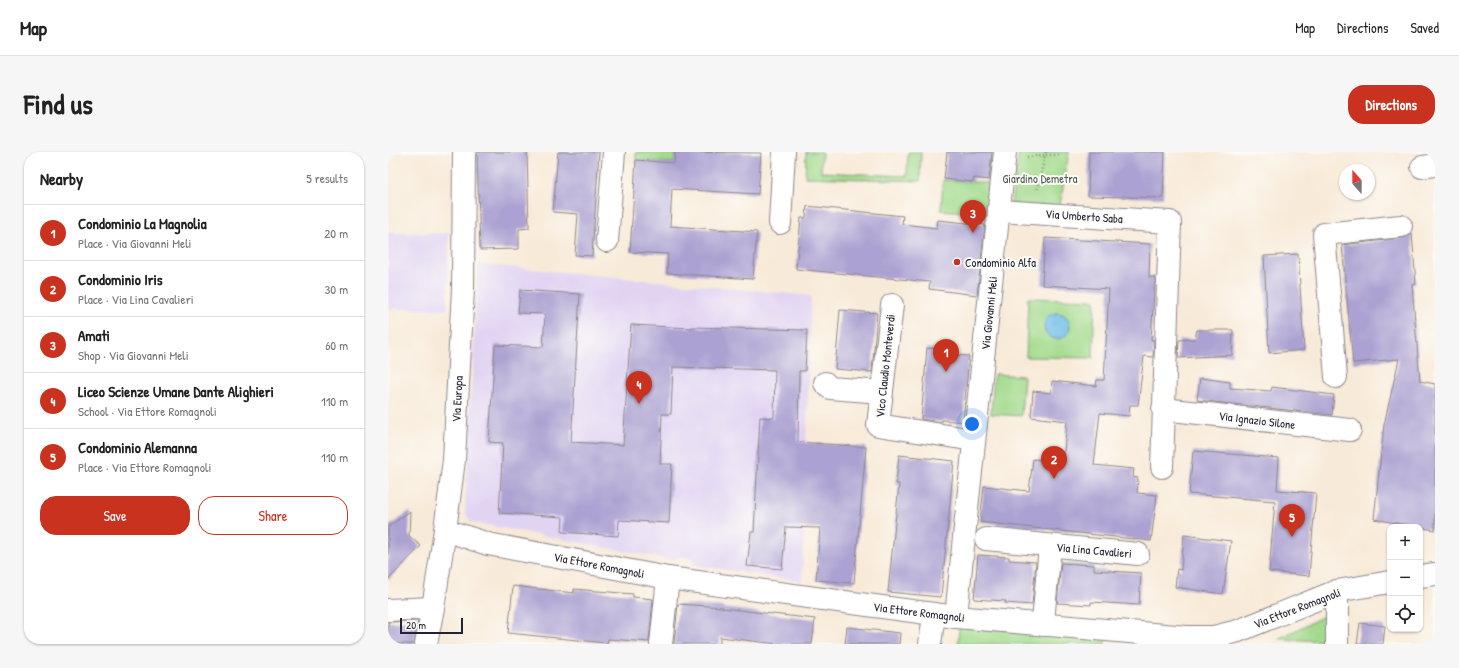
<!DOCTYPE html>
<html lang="en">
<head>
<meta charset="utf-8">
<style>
	body { margin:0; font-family:"Patrick Hand",sans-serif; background:#f6f6f6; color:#222 }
	.controls { position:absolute; right:12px; bottom:12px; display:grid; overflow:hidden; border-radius:8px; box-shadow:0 1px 3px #0004 }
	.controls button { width:36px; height:36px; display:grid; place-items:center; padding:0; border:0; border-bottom:1px solid #e0e0e0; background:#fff; color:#222; font:20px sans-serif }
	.compass { position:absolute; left:951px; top:12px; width:36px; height:36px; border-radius:50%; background:#fff; box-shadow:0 1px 3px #0004; rotate:339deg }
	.scale { position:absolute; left:12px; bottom:10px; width:63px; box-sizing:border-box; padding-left:4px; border:2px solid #22223b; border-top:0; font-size:11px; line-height:14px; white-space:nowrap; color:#22223b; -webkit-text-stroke:3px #fdfcf7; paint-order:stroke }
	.you { position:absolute; left:584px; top:272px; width:14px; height:14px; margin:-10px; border:3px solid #fff; border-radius:50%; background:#1a73e8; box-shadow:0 0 0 6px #1a73e833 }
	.badge { display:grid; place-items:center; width:26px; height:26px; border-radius:50%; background:#c8321e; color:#fff; font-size:13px; font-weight:700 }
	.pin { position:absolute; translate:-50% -33px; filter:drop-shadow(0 1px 2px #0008) }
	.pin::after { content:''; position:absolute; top:21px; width:14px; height:12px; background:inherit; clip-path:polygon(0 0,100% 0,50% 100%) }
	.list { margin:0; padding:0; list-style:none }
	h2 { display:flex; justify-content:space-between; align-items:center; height:52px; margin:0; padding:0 16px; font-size:17px }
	h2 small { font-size:13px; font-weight:400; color:#767676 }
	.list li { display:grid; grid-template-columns:26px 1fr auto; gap:12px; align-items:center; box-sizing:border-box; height:56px; padding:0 16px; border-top:1px solid #e0e0e0 }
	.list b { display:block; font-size:15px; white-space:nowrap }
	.list p { margin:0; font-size:13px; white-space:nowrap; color:#767676 }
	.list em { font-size:13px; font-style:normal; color:#767676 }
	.actions { display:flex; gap:8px; padding:12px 16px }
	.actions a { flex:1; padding:9px 0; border:1px solid #c8321e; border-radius:16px; text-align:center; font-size:14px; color:#c8321e }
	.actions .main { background:#c8321e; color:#fff }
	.icon { flex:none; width:22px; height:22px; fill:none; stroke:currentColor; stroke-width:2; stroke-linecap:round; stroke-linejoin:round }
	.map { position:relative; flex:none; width:1047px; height:492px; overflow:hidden; border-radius:16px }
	header { display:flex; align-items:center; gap:24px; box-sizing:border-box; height:56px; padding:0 20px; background:#fff; border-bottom:1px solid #e0e0e0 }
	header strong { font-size:19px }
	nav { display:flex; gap:22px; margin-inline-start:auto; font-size:14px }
	.intro { display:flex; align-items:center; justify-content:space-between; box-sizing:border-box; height:96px; padding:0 24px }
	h1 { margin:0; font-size:28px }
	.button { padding:10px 18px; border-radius:16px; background:#c8321e; color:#fff; font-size:14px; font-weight:700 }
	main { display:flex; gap:24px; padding:0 24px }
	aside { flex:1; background:#fff; border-radius:16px; box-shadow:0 1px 3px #0004 }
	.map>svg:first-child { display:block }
	.built { fill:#e1d4f3 }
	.green { fill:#a3da8c; stroke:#627e64 }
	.water { fill:#70bce9; stroke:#496f92 }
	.building { fill:#aba1d2 }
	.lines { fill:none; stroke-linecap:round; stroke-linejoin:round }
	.minor-casing { stroke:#8d868a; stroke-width:24 }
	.path { stroke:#8d868a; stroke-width:2.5; stroke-dasharray:1 3; stroke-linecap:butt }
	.minor { stroke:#fff; stroke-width:22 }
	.poi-dot { fill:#c8321e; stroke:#fdfcf7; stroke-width:1.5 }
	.labels { text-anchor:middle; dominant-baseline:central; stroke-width:4; stroke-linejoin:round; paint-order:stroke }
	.park-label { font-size:12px; fill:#495953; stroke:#fdfcf7 }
	.street-label { font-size:12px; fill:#22223b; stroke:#fdfcf7 }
	.poi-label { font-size:12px; fill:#22223b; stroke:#fdfcf7; text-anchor:start }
</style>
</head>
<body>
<header>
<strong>Map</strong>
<nav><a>Map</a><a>Directions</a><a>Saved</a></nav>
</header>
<div class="intro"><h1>Find us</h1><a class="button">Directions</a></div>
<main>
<aside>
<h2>Nearby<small>5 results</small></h2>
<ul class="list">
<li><span class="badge">1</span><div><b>Condominio La Magnolia</b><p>Place · Via Giovanni Meli</p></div><em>20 m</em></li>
<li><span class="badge">2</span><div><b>Condominio Iris</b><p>Place · Via Lina Cavalieri</p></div><em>30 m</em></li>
<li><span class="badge">3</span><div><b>Amati</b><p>Shop · Via Giovanni Meli</p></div><em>60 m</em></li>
<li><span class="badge">4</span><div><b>Liceo Scienze Umane Dante Alighieri</b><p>School · Via Ettore Romagnoli</p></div><em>110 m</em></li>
<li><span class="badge">5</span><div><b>Condominio Alemanna</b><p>Place · Via Ettore Romagnoli</p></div><em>110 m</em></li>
</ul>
<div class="actions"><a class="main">Save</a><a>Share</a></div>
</aside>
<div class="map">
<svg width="1047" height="492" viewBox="0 0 1047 492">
	<rect width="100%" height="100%" fill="#fdfcf7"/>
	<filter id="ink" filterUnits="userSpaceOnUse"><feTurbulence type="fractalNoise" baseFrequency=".025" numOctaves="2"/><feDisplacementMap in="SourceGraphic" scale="8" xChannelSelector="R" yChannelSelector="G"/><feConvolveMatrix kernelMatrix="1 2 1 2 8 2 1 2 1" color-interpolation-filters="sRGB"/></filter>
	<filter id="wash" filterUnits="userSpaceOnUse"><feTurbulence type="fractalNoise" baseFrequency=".012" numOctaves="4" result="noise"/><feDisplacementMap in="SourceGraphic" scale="16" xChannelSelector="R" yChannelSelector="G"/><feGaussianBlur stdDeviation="0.9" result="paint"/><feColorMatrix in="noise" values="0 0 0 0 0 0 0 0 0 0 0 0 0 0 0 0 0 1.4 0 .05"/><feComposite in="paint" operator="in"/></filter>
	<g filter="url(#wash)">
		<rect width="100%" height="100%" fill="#f8ead8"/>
		<!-- built -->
		<g class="built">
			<path d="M0,81h61l-2,76h-59z"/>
			<path d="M90,112l333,32 -9,285 -107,-16 -4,-7 -11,-2 -7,4 -202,-38 -6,-10z"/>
		</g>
		<!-- green -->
		<g class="green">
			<path d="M248,0h39l-1,11 -38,-3z"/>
			<path d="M418,0h16l-1,20 86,4 1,-24h13l-1,29 -115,-4z"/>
			<path d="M631,0h50l-9,54 -49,-2z"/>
			<path d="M555,28l50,3 -3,31 -49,-4z"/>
			<path d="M640,146l67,2 -2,58 -67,-1z"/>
			<path d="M606,222l30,2 -3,40 -30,-2z"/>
			<path d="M940,462l-2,27 -48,-2z"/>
			<path d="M571,473l146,12v7h-147z"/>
		</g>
		<!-- water -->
		<circle class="water" cx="669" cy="174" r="13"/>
		<g id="blocks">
			<!-- building -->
			<g class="building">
				<path d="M89,0h50l2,76 -10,1v20l-39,1z"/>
				<path d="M170,0h41l-7,104 -17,-1 3,-41 -25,-2z"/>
				<path d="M287,0l86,1 -3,41 -86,-5 -2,37 87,6 -4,47 -86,-6 1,-19 -38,-2 6,-92 38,3z"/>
				<path d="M559,0h45l-3,28 -15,-2 -1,4 -29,-3z"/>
				<path d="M701,0h76l-2,46 -75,-2z"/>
				<path d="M419,54l96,10 -1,8 35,4 1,-8 47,5 -8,70 -48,-6 1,-7 -134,-13 5,-51h5z"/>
				<path d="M1024,81l4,51 -4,1 8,96 15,3v146l-61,-11 10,-94 15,-66 -46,4 -11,-118 60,-7 6,-2z"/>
				<path d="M657,86l105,6 -1,33h6l-4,63h3l-1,17 -9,-1 -6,49h-8l-1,11 -29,-3 -6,52 40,4 -1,8 5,1 -1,15 20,2 -6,46 -171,-19 4,-36 45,5 4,-32 30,3 4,-41 -36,-4 2,-26 18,2 1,-12 44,5 1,-6h7l5,-91 -67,-4z"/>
				<path d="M910,102l6,96 -35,3 -5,-97z"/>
				<path d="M132,138l60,4 -9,148 52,3 8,-120 61,3v-1l115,3 -2,41h-6l-1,71 68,5 -12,136 -38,-3 4,-52 -34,-1 -4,42 -35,-3 4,-34h3l6,-115 14,1 1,-48 -102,-3 -2,47h-9l-2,50h12l-3,59 -50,-3 -1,16 -56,-4 1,-15 -64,-4 4,-70 -14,-1 6,-97 48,2 2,-33 -27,-1z"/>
				<path d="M452,158l37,3 -5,59 -37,-3z"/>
				<path d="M809,178h36l-1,25 -54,3 1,-18 16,-1z"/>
				<path d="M539,196l24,2v5l18,1 -6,66 -21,-2v2l-21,-3z"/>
				<path d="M812,226l30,4v6l41,3 1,-4 62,8 -2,20 -135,-15z"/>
				<path d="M805,299l86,7 -2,32 39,3 -7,83 -40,-4 6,-71 -86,-7z"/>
				<path d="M511,303l55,6 -13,136 -53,-5 11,-108h-3z"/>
				<path d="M22,359l-1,25 12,10 -33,34v-53z"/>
				<path d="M796,383l47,6 -8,53 -48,-7 2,-18 4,1z"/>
				<path d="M590,403l31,2v3l27,2 -4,43 -27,-2 1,-2 -32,-2z"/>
				<path d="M673,411l33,2v5l47,3 -2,32 -48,-3v3l-34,-2z"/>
				<path d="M125,434l61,7v-4l59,5v3l20,2 -4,43 -41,-3 -1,4 -99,-10z"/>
				<path d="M290,452l45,3 -1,1 93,11 -3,25h-35l-57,-7v7h-46z"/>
				<path d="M30,469l-4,23h-26v-22z"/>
				<path d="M972,471l25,3 -2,18h-26z"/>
				<path d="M459,475l53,6 -1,11h-54z"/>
			</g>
		</g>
	</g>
	<g filter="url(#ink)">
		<use href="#blocks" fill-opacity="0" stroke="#8d868a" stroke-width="1"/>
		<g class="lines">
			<defs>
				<g id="minor">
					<path d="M1034,15l13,-2"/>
					<path d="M611,59l171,11 -8,245"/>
					<path d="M392,71l4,-71"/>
					<path d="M219,89l7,-89"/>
					<path d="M504,153l-14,120 96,15"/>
					<path d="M948,225l-12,-143 77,-8"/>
					<path d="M437,231l5,5 52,4"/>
					<path d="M775,257l187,21"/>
					<path d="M57,378l43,14 180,34 288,39 231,20h27l24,-6 99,-40 53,-9"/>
					<path d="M598,387l152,15"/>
					<path d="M1032,424l15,-2"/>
					<path d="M949,439v53"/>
					<path d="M0,458l45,-2"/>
					<path d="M568,465l8,-80 41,-385"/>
					<path d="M656,473v-14l6,-65"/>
					<path d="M38,492l7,-36 12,-78 9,-70 9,-171 1,-137"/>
					<path d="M273,492l7,-66"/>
					<path d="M542,492l4,-29"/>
				</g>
			</defs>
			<!-- minor casing -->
			<use href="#minor" class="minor-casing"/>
			<!-- path -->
			<g class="path">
				<path d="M658,0l-1,3h15"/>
				<path d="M639,5l18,-2 -8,37"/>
			</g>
			<!-- minor -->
			<use href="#minor" class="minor"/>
		</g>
	</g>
	<!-- markers -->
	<circle class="poi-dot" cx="569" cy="110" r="4"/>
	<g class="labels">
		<!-- park labels -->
		<g class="park-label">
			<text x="652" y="26">Giardino Demetra</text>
		</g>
		<!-- street labels -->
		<g class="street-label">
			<text transform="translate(696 64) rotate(4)">Via Umberto Saba</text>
			<text transform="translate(601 161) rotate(-84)">Via Giovanni Meli</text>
			<text transform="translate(497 214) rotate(-84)">Vico Claudio Monteverdi</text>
			<text transform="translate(69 247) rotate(-87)">Via Europa</text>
			<text transform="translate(869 268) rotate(7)">Via Ignazio Silone</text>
			<text transform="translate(706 398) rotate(5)">Via Lina Cavalieri</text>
			<text transform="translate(211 413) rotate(11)">Via Ettore Romagnoli</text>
			<text transform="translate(909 456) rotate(-21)">Via Ettore Romagnoli</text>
			<text transform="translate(531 460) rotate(7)">Via Ettore Romagnoli</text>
		</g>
		<!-- poi labels -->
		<g class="poi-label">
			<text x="577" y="110">Condominio Alfa</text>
		</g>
	</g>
</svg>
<div class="controls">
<button>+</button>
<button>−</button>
<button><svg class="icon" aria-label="locate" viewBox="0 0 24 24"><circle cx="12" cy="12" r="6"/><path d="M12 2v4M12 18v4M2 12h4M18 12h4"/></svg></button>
</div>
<svg class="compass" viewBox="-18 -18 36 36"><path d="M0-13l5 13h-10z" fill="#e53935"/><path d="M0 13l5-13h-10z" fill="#767676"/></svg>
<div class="scale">20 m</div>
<div class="you"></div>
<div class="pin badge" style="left:558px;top:220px">1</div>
<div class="pin badge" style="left:666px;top:327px">2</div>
<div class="pin badge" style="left:585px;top:81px">3</div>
<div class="pin badge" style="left:251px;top:252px">4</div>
<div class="pin badge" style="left:904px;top:385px">5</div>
</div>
</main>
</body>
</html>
